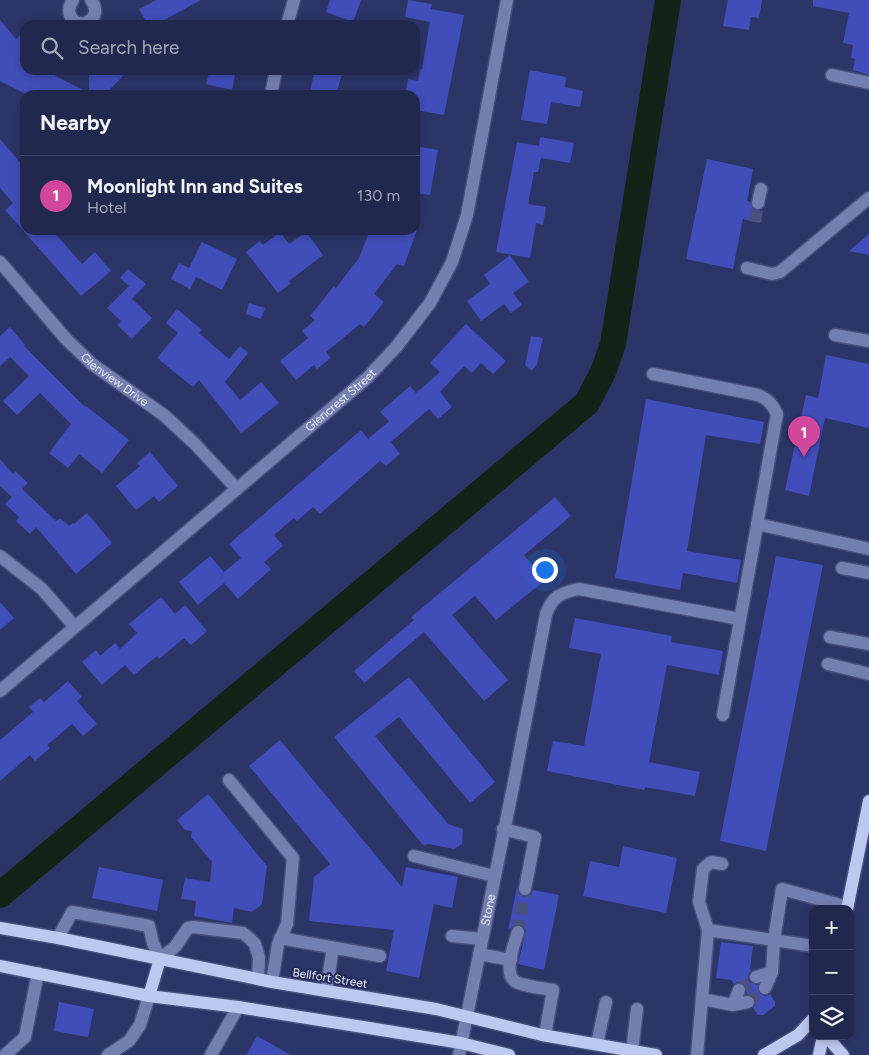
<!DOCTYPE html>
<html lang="en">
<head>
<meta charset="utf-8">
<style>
	body { margin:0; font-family:Figtree,sans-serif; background:#293055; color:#f1f3f6 }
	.controls { position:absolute; right:15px; bottom:15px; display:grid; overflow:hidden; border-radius:10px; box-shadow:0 2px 8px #0003 }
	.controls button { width:45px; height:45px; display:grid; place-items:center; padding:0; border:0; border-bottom:1px solid #3e4466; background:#21284e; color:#f1f3f6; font:25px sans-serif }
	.you { position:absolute; left:544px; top:569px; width:18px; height:18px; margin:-12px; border:4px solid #fff; border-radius:50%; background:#1a73e8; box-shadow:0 0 0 8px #1a73e833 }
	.badge { display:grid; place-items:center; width:32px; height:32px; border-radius:50%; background:#bca0f2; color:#fff; font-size:16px; font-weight:700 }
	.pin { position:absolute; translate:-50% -41px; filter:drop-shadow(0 1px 2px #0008) }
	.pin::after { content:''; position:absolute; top:26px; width:18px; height:15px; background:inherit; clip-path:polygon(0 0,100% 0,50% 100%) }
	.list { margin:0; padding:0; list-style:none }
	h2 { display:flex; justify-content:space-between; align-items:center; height:65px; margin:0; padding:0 20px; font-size:21px }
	h2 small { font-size:16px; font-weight:400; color:#a2a6b6 }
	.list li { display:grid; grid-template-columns:32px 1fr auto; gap:15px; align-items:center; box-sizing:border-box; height:80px; padding:0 20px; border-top:1px solid #3e4466 }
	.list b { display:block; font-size:19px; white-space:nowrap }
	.list p { margin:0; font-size:16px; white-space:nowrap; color:#a2a6b6 }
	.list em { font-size:16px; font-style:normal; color:#a2a6b6 }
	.icon { flex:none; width:28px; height:28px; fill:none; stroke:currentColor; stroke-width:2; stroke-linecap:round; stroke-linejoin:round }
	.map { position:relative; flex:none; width:869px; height:1055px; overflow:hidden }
	.search { position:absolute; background:#21284e; box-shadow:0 2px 8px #0003; left:20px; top:20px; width:400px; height:55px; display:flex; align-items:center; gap:12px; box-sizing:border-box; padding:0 18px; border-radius:15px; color:#a2a6b6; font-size:19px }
	.panel { position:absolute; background:#21284e; box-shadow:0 2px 8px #0003; left:20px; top:90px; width:400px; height:145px; border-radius:15px }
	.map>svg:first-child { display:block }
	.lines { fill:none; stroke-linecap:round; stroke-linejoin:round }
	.river { stroke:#122418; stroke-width:26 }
	.building { fill:#414db9 }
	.minor-tunnel { stroke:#49517e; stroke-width:12; stroke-dasharray:12 6; stroke-linecap:butt }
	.minor-casing { stroke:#474f7d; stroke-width:15 }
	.major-casing { stroke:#474f7d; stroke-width:15 }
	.minor { stroke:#747fb1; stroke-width:12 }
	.major { stroke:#bdc8f0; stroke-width:12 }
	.labels { text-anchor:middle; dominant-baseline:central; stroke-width:4; stroke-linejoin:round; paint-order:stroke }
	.street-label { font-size:12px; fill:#ecf0fd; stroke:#232b5d }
</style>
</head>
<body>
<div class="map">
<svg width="869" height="1055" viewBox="0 0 869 1055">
	<rect width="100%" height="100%" fill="#2c3568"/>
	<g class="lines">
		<!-- river -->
		<path class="river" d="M0,895l587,-492 16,-31 10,-28 55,-344"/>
	</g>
	<!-- building -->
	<g class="building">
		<path d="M156,0h45l-46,25h-7l-9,-16z"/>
		<path d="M330,0h31l-8,22 -27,-10z"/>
		<path d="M408,0l24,4 -1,5 33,6 -20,100 -29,-5v-15h-10l3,-16 10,2 2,-12h2l8,-47 -25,-5z"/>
		<path d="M728,0h34l-3,18 -8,-1 -2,13 -26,-4z"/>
		<path d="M813,0h56v75l-16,-5 2,-11 -4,-1 2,-13 -10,-2 6,-30 -36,-7z"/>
		<path d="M0,20l16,19 9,-8v39h19l45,23v-23h40l-25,25h-76l-28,-14z"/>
		<path d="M210,70h26l-4,20 -26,-6z"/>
		<path d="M315,70h28l-7,25h-27z"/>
		<path d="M530,70l36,7 -1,10 18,4 -3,16 -29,-5 -4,22 -26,-4z"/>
		<path d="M540,137l34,6 -4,20 -29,-5 -3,14h-4l-6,32 18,3 -3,18 -7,-2 -6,35 -34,-6 21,-110 22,4z"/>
		<path d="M0,139l25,29v62h27l30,34 13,-12 16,19 -30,25 -76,-86 8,-7 -13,-15z"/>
		<path d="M415,146l23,4 -8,45 -15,-2z"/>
		<path d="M707,159l46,10 -6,32 3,1 3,7 5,2 -2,11 -13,-3 -10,50 -47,-10z"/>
		<path d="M379,230h38l-13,36 -7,-2 -23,30 10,8 -20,25 -4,-3 -34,28 5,6 -14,11 -3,-4 -18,15 -16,-19 28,-23 -6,-7 13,-11 -5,-4 24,-30 2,2 23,-30 10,-26 8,3z"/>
		<path d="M280,232l9,12 17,-12 17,23 -34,26 2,2 -13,10 -32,-41 14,-11 3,4z"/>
		<path d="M869,234v21l-20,-4z"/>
		<path d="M202,242l35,17 -15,31 -26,-13 -6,12 -19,-10 8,-16 10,5z"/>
		<path d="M510,255l19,27 -16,11 9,12 -11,8 -7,-9 -23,17 -14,-20 23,-17 -6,-9z"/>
		<path d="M128,269l18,15 -14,15 20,19 -20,21 -15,-14 4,-4 -14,-13 22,-22 -9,-8z"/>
		<path d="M249,303l16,5 -4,11 -15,-5z"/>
		<path d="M177,309l25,21 -3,3 30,26 11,-13 8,7 -23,29 15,18 21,-18 18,21 -38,30 -42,-53 -6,7 -36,-29 21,-25 -12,-10z"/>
		<path d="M466,324l40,37 -13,13 -12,-11 -9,10 -8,-7 -24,26 12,15 -14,12 -9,-10 -38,33 9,12 -14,12 -6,-5 -60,53 -7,-7 -16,14 -3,-3 -20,17 9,11 -19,16 7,7 -33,30 -14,-16 -26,22 -19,-23 31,-26 14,16 17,-14 -12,-14 132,-114 7,9 21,-18 -9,-9 30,-26 6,7 24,-21 -10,-9z"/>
		<path d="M10,327l15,18 -1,1 61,61 1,-1 43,34 -27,33 -23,-19 -11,14 -19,-15 22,-29 -31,-31 -23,22 -14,-14 26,-25 -19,-19 -10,9v-30z"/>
		<path d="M531,336l12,2 -6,26 -5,7 -7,-6z"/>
		<path d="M826,355l43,9v64l-44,-10 -16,78 -24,-6 21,-95 12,3z"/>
		<path d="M646,399l118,23 -4,22 -54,-9 -19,116 54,9 -4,23 -54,-10 -3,17 -65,-12z"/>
		<path d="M150,452l28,34 -19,16 -5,-6 -18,14 -20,-24 24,-20 -3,-3z"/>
		<path d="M0,459l13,15 2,-3 13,12 -6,6 34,32 4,-3 9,8 4,-3 1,1 13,-11 25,30 -36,31 -40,-47 -6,7 -14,-13 3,-4 -14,-13 7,-7 -12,-11z"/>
		<path d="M555,497l16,19 -47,39 21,25 -49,40 -21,-24 -23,19 56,65 -24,21 -60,-69 -60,51 -10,-12 60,-51 -3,-3z"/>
		<path d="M776,556l47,9 -57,286 -46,-10z"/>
		<path d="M161,597l14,17 10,-9 22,26 -16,14 -7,-7 -25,21 -2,-3 -23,19 -9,-10 -23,20 -20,-23 14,-12 4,6 15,-13 5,6 17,-16 -8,-9z"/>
		<path d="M0,602l14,16 -14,12z"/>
		<path d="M575,618l97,18 -1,6 52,9 -4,24 -52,-10 -18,97 51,10 -5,24 -50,-9 -1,3 -97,-19 6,-30 31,5 17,-92 -32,-6z"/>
		<path d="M409,677l86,105 -25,21 -71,-86 -24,19 73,88 15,5 -1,15 -8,5 -25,-5 -6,1 -89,-108z"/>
		<path d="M68,681l14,16 -5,4 20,23 -14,12 -11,-12 -25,21 3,3 -15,13 -5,-6 -30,26v-41l33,-28 -4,-5 11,-9 4,4z"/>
		<path d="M280,740l122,147 4,-20 52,10 -6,31 -18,-4 -15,74 -33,-7 8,-41 -85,-9 5,-44 16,-13 -81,-98z"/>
		<path d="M208,794l59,72 -5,38 -10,8 -18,-4 -2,15 -38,-7 2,-15 -15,-2 4,-21 25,4 2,-20 -21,-25 1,-6 -7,-1 -8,-10z"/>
		<path d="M623,846l54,12 -11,55 -83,-17 7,-35 29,6z"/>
		<path d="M99,867l64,13 -6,31 -65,-13z"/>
		<path d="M517,887l1,5 6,5 7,-2 2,-5 26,5 -15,75 -26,-6 8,-34 -5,-6h-4l-9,6z"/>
		<path d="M721,942l32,4 -3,23 1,2 -3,4v5l3,3 7,2 1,8 6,3 5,-2 5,8v4l-12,9h-5l-5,-7 3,-4v-4l-5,-5 -5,-1 1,-5 -2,-4 -7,-3 -4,2 -3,-4 -15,-2z"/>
		<path d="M59,1002l35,7 -6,28 -34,-6z"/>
		<path d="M257,1036l34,19h-45z"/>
	</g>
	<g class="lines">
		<!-- minor-tunnel -->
		<g class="minor-tunnel">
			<path d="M755,222l3,-19"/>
			<path d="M518,932l7,-43"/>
			<path d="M739,990l17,-13"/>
			<path d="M748,1002l17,-14"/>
		</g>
		<defs>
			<g id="minor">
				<path d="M73,0c-3,4 -5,9 -3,15 6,18 36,4 21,-15"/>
				<path d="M287,25l7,-25"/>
				<path d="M832,75l37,8"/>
				<path d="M271,95l5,-25"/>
				<path d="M758,203l3,-14"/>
				<path id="s1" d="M0,262l66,77 26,25 73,52 30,28 42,45"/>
				<path d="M747,268l25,6 8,-2 89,-74"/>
				<path d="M835,335l34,6"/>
				<path d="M653,374l105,21c10,4 14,9 19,19l-54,301"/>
				<path d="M757,524l112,25"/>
				<path d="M0,556l42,33 33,38"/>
				<path d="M842,568l27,5"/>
				<path d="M830,637l39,7"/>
				<path d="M828,664l41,10"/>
				<path id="s2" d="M0,691l367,-313 30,-32 33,-43 22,-41 15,-47 40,-215"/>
				<path d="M229,780l64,78 -6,66 -9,20 -6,38"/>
				<path d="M503,829l32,8 -10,52"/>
				<path d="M414,856l80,20"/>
				<path d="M708,930l105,16"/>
				<path d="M518,932c-4,13 -17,44 0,51 11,4 24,5 35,7l-8,45"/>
				<path d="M452,936l30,3"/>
				<path d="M58,938l14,-26 77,14 4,17 7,16 15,-12 13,-19 5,-1 50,6 6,5 6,6 4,14 -1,21"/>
				<path d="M280,938l100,18"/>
				<path d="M479,954l32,6"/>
				<path d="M772,972l2,-32 8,-51 66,18"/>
				<path d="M756,977l16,-5 -7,16"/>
				<path d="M739,990l-6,15 15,-3"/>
				<path d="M326,991l7,-43"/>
				<path d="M702,999l31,6"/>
				<path d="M597,1044l9,-42"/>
				<path d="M632,1051l5,-42"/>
				<path d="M5,1055l20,-18 13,-64"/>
				<path d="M108,1055l21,-14 11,-16 9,-29"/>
				<path d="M211,1055l27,-48"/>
				<path id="s3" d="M459,1055l54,-268 33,-173c7,-18 14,-21 33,-25l161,30"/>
				<path d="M697,1055l11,-125 -9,-28 4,-33 8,-7 11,2"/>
			</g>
			<g id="major">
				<path d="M847,909l22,-108"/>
				<path d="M0,928l58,10 214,44 164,27 106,26 114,20"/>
				<path d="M0,966l149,30 89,11 125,20 98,16 48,12"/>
				<path d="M149,996l11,-37"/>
				<path d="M826,1036l17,19"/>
				<path d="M764,1055l34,-20 15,-16"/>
				<path d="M819,1055l4,-19"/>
			</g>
		</defs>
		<!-- minor casing -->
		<use href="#minor" class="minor-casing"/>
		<!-- major casing -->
		<use href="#major" class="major-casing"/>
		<!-- minor -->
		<use href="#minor" class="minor"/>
		<!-- major -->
		<use href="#major" class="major"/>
	</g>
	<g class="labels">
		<!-- street labels -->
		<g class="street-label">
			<text stroke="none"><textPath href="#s1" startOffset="165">Glenview Drive</textPath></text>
			<text stroke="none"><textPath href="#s2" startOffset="448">Glencrest Street</textPath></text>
			<text stroke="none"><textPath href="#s3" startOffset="148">Stone</textPath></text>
			<text transform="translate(330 978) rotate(9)">Bellfort Street</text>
		</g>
	</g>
</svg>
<div class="controls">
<button>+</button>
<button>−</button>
<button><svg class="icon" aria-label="layers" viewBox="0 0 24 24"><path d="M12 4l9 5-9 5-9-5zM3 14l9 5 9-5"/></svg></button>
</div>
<div class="you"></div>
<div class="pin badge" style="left:804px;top:457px;background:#d1479c">1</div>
<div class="search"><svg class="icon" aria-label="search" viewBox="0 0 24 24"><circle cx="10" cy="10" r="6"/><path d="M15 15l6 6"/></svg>Search here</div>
<section class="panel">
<h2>Nearby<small></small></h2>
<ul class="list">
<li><span class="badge" style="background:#d1479c">1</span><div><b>Moonlight Inn and Suites</b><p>Hotel</p></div><em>130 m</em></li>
</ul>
</section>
</div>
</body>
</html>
